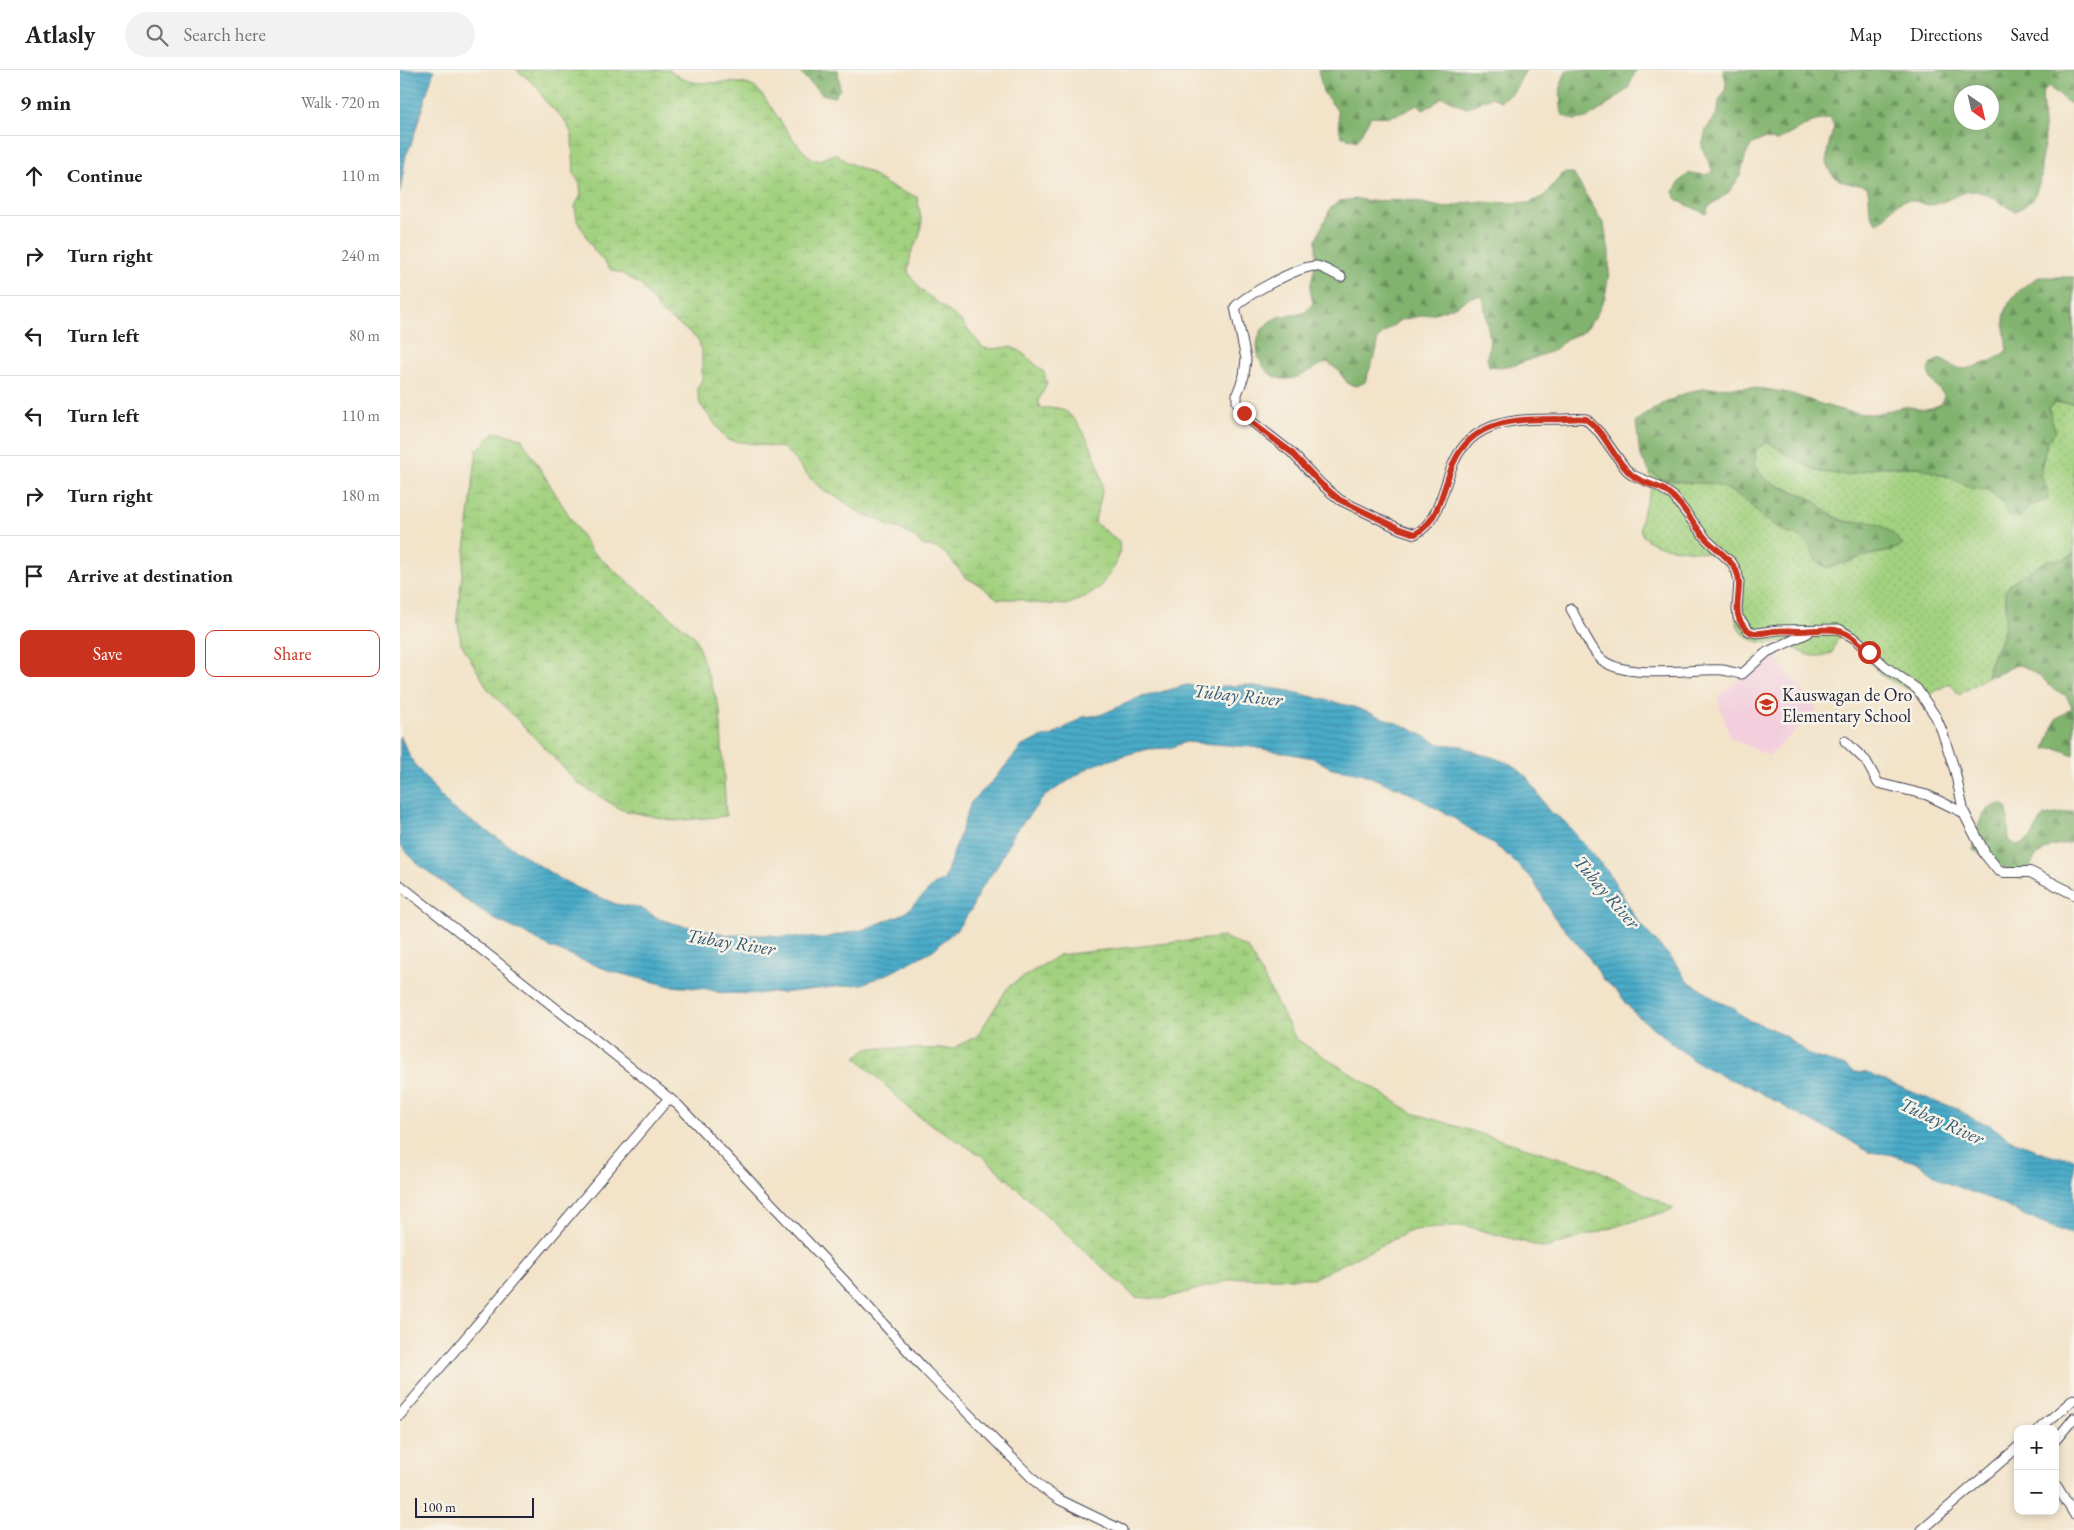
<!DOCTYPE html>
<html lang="en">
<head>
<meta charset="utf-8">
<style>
	body { margin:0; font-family:"EB Garamond",serif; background:#f2f2f2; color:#202124 }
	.controls { position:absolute; right:15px; bottom:15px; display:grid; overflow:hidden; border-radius:10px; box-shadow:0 2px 8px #0003 }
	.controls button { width:45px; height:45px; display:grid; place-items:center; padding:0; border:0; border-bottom:1px solid #e0e0e0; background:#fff; color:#202124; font:25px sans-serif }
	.compass { position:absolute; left:1554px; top:15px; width:45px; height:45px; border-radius:50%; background:#fff; box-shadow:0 2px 8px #0003; rotate:146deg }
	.scale { position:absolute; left:15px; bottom:12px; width:119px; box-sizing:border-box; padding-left:5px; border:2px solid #22223b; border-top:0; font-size:14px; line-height:18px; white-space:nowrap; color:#22223b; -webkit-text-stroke:4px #f7f3e8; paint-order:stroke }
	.stop { position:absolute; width:15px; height:15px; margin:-11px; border:4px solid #c8321e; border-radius:50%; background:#fff }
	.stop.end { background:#c8321e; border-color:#fff; box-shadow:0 1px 5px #0008 }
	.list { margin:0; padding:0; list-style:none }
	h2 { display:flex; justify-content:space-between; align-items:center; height:65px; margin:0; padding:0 20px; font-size:21px }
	h2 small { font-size:16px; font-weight:400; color:#757577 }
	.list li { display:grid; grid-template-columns:32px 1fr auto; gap:15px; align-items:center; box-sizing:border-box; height:80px; padding:0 20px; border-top:1px solid #e0e0e0 }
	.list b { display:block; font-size:19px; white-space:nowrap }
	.list em { font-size:16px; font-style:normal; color:#757577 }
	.actions { display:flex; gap:10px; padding:15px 20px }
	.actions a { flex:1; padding:11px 0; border:1px solid #c8321e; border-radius:10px; text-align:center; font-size:18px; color:#c8321e }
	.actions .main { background:#c8321e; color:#fff }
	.icon { flex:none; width:28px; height:28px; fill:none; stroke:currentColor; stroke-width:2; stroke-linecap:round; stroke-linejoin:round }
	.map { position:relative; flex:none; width:1674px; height:1460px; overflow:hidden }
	header { display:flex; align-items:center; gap:30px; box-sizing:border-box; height:70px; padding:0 25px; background:#fff; border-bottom:1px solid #e0e0e0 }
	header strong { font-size:24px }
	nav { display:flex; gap:28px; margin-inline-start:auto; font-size:18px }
	.search { width:350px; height:45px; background:#f2f2f2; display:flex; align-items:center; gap:12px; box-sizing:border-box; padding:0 18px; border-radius:28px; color:#757577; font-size:19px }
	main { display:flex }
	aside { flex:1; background:#fff }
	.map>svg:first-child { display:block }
	.built { fill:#f3cfde }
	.grass { fill:url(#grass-dots); stroke:#627a5d }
	.forest { fill:url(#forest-firs); stroke:#526a54; fill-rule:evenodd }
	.wetland { fill:url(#wetland-marsh); stroke:#627a5d }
	.water { fill:url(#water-rules); stroke:#366682 }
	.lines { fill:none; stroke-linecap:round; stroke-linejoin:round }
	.minor-casing { stroke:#413f50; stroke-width:11 }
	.tertiary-casing { stroke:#413f50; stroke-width:12 }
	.minor { stroke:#fff; stroke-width:9 }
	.tertiary { stroke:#fff; stroke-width:10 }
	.route { stroke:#c8321e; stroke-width:6 }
	.labels { text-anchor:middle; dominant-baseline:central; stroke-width:5; stroke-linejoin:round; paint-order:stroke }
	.poi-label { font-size:18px; fill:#22223b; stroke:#f7f3e8; text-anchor:start }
	.water-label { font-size:19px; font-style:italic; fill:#325973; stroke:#f7f3e8 }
</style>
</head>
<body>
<header>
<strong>Atlasly</strong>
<div class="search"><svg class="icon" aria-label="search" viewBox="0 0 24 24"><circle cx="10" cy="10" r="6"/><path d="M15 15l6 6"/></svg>Search here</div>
<nav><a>Map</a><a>Directions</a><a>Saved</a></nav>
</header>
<main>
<aside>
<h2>9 min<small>Walk · 720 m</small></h2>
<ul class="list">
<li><svg class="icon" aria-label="ahead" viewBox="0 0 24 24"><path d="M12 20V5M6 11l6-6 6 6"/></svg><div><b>Continue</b></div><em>110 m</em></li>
<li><svg class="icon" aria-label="right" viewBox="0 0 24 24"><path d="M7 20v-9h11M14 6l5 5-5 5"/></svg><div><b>Turn right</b></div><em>240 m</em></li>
<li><svg class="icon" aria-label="left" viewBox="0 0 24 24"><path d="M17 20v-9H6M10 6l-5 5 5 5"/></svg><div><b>Turn left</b></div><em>80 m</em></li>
<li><svg class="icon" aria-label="left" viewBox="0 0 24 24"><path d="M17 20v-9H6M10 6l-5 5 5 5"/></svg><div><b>Turn left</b></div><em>110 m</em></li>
<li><svg class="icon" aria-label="right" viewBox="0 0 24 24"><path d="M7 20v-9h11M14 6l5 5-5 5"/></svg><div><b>Turn right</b></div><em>180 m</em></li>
<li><svg class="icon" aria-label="arrive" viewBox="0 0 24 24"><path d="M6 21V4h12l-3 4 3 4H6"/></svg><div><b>Arrive at destination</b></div></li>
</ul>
<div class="actions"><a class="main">Save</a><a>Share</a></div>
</aside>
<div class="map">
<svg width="1674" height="1460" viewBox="0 0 1674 1460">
	<defs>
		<pattern id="grass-dots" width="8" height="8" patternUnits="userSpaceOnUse" patternTransform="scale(1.25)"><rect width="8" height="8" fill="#a2d17f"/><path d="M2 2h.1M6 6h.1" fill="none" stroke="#8bb36f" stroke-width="1.8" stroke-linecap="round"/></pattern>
		<pattern id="forest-firs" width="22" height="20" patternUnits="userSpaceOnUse" patternTransform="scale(1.25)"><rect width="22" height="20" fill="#81b36e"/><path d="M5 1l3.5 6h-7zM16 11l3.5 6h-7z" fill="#69915c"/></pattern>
		<pattern id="wetland-marsh" width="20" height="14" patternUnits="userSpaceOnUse" patternTransform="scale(1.25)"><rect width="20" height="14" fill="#a2d17f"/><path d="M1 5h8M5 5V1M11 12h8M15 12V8" fill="none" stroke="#8bb36f"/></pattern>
		<pattern id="water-rules" width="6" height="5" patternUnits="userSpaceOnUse" patternTransform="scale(1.25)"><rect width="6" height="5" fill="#49abc8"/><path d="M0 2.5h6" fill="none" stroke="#3c8ba4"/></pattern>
	</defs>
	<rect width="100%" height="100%" fill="#f7f3e8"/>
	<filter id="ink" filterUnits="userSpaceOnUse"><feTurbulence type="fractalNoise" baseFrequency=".02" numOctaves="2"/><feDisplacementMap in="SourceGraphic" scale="10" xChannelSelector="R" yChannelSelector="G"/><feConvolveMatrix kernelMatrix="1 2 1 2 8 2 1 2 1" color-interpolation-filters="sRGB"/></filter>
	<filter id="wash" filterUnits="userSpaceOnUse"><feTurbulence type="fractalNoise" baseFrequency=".0096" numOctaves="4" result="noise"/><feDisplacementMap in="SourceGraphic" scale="20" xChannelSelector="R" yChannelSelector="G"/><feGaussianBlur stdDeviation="1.12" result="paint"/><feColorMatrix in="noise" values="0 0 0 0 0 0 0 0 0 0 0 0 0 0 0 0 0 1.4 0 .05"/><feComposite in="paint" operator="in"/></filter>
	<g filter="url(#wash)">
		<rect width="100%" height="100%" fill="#f2e3c9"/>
		<!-- built -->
		<path class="built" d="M1369,584l7,3 41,53 -48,46 -38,-18 -14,-40z"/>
		<!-- grass -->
		<path class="grass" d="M1655,333h19v151l-9,5 -16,1 -15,8 -29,23c2,13 1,35 -4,48 -5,13 -13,22 -13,37l-29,19 -9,-12 -21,12h-9l-38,-19 -37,-41 -7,3 -6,15c-26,8 -25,-1 -46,-9 -9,-4 -21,1 -30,-3 -33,-11 -14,-40 -20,-59 -2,-9 -11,-19 -18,-24 -19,-13 -68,-3 -77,-26 -4,-12 8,-32 10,-44 0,-5 -1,-11 -1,-16l12,7 29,4h15l12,2 11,5 16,9 18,19 24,15 14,4 9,9 5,14 30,4 15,-7 32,-6 -24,-30c-7,1 -16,2 -23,0 -14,-4 -25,-18 -39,-25 -24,-12 -56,-10 -50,-47l12,-7 34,22 18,8 27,3 32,-8h40l31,11 22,10 16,2 15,13 5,12 40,-16 -2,-13 -6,-12 7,-32 9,-11 -5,-12 -2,-11z"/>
		<!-- forest -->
		<g class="forest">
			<path d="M397,0h41l2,19 -6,8 -12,-3z"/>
			<path d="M918,0h208l-12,21 -13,10 -10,-4 -25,11c-9,-4 -15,-9 -24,-11l-9,8 -10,4 -5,-5c-17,11 -27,14 -47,12l-14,25 -16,-5 -4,-26 -14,-18z"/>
			<path d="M1167,0h69l-8,19 -28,21 -13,8 -13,2 -12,-5c-2,-20 -4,-27 5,-45z"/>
			<path d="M1323,0h351v35l-8,-4 -18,-15 -6,7 3,48 -4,19v18l-7,20 -11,9 -8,4c-10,-5 -28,-18 -38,-20 -17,-2 -31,14 -48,14 -9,-1 -17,-8 -26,-4 -11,4 -16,17 -26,22 -12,-11 -5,-22 -10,-36 -7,-3 -15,-2 -23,-5 -26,-9 -16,-35 -10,-55l-4,-9 -18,4 -35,19 -13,-2 -12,5 -6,10 -6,22 -12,17 -20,14 -2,7 -29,-14 -4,-8 8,-12 9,-7 15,2 8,-3 -11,-25 4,-17 12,-18 1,-11 6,-10 1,-9zM1562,22h30v30h-30z"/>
			<path d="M1163,103h10l31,52 5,26v22l-4,24 -10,21 -14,15 -15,6 -11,11 -40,15 -16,2 -10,-1 -2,-8 3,-17 -7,-45 -12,1 -15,9 -21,7 -35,7 -23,19v10l-12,33 -8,4 -9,-2 -10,-14 -11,-8c-12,5 -26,16 -39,17 -26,2 -41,-33 -23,-53 14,-15 28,-8 40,-14 2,-1 6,-6 8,-9l-3,-13 6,-31v-19l14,-31 9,-8 19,-2 11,2 39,-1 37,8 26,-6 58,1 15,-7z"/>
			<path d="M1639,207h35v126h-19l-6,5 2,11 5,12 -9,11 -7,32 6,12 2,13 -19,7 -9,11 -12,-2 -5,-12 -15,-13 -16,-2 -22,-10 -31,-11h-40l-32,8 -27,-3 -18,-8 -34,-22 -12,7c-7,38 31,36 55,50 12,7 21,20 35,23 8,1 16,-2 23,0 14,2 26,12 34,23 -13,8 -26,7 -41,12 -12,3 -24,8 -37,11l-10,-8 -5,-14 -9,-9 -14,-4 -24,-15 -18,-19 -16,-9 -11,-5 -12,-2h-15l-29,-4 -12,-7 -10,-17 -4,-33c10,-11 46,-29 60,-32 26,-5 77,-3 102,6 19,7 53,19 73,18 11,0 23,-6 34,-7 5,-1 9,1 14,2 8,1 16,-2 22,-5l3,-9c-10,-12 -28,-28 -3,-36 17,12 22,12 41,5 11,-4 17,-6 25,-14 -1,-9 -3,-19 -3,-28 0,-21 18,-36 35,-45z"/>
			<path d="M1674,484v201l-18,-7 -11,1 11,-30 16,-11 -6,-13 -11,-4 -15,-15 -17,-10 -7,-1 -20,10 -8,1c0,-13 6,-21 12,-33 6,-14 8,-38 5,-52l6,-8 23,-15 15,-8 16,-1z"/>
			<path d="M1602,734l5,4 2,33 6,4c20,-3 18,-15 29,-29l26,-4h4v30l-23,4 -15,10 -14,24 -18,-13 -31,-17c4,-19 5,-43 29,-46z"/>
		</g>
		<!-- wetland -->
		<g class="wetland">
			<path d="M117,0h152c8,5 15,11 24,12 19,3 50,-5 65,8 13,13 43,70 60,70 6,0 11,-6 18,-6l13,9 18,8 21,14 17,8 12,4 5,27 -3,13 -8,16 -3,19 12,17 41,32 22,27 7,1 21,-2 9,4 24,21 3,12 -9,17 2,7c8,0 16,-2 23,2 20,10 37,53 39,75 1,13 -6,25 -7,38l24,18 1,12 -5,13 -16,22 -11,8 -22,9 -36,-2 -10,-4h-22l-20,-15 -13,-7 -19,-23 -9,-6 -15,-3 -8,-8 -16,-9 -10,-2 -9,-7 -16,-4 -26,-18 -13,-6 -12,-11 -28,-32 -57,-8 -27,-36 -3,-15 5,-9v-24l-3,-15 -11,-10 -26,-18 -20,-27 -19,-12 -12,-4 -17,-20 -17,-30 -2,-14 6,-11 -1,-11 -6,-10 -2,-40 -7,-13 -20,-20 -8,-15z"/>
			<path d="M95,362l26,6 70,113 104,86 25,73 6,106 -51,5 -53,-11 -43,-26 -91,-95 -27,-46 -4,-26 20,-167z"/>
			<path d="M824,867l24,11 48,91 117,74 183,56 78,40 -129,39 -79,-22 -53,4 -99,48h-76l-76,21 -27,-2 -153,-141 -67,-42 -59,-57 12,-9 84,1 25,-13 32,-50 50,-31z"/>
		</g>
		<!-- water -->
		<g class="water">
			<path d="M0,0h34l-23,75 -5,10 -6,37z"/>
			<path d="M787,615l20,2 39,-2 39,5 69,17 53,20 32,17 23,2 17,8 13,3 21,8 16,14 19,31 16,11 45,52 30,50 35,38 13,20 16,9 14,11 15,6 16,13 20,7 20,11 21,17 36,11 9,6 13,1 74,31 12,2 22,14 15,5 19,14 22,8 7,5 17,5h14l5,2v76l-33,-12 -50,-24 -47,-17 -26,-19 -30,-9 -20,-2 -25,-16 -39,-18 -55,-32 -23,-8 -32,-17 -61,-49 -15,-20 -15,-13 -16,-24 -33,-38 -21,-37 -30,-29 -51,-34 -52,-29 -13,-4 -26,-11 -30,-5 -18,-10 -61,-11 -66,-5 -17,6 -20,1 -20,5 -38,12 -46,30 -30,36 -19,36 -16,22 -9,20 -14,19 -24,21 -43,23 -28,11 -80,9 -10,-1 -15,2 -36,-1 -14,-4 -37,-3 -60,-15 -61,-24 -21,-12 -36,-17 -30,-21 -44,-33 -18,-19v-109l14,28 36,43 107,70 21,11 38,16 24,4 20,11 16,5 54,11h40l9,2h30l10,2 46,-10 40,-16 30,-29 9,-4 27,-78 19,-18 32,-38 21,-9 8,-1 32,-19 17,-2 38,-17z"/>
		</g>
	</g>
	<g filter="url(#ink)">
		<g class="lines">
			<defs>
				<g id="minor">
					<path d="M941,207c-8,-3 -17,-10 -25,-11 -17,0 -70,29 -81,41l11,52 -2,17 -7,18v8l7,11 7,8 40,31 30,32 19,16 60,29 15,5c25,-12 28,-49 39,-72 19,-42 62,-43 102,-43 10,1 20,-2 30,0l14,14 25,35 7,7 24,10 17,11 34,44 25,23 5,9 2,10 -2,27 1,8 11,14 8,2 21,-3 61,-1 18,11 29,27 31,22 19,28 6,14 13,40 9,42"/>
					<path d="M1171,539c9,15 16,35 29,49 23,23 91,10 123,12 6,1 12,3 19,4l25,-22 41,-19"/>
					<path d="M1445,671l21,20 12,22 49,12 37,18"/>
					<path d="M0,815l278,220 165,174 84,93 114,115 19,13 62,30"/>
					<path d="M0,1345l269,-317"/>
					<path d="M1639,1359l35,-30"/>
					<path d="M1655,1371l19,-23"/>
					<path d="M1655,1413l19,31"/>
					<path d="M1522,1460l96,-83"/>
				</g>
				<path id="tertiary" d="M1564,743l21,41 13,16 6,2h26l44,22"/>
			</defs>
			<!-- minor casing -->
			<use href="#minor" class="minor-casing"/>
			<!-- tertiary casing -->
			<use href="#tertiary" class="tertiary-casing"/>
			<!-- minor -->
			<use href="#minor" class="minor"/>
			<!-- tertiary -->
			<use href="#tertiary" class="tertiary"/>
		</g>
	</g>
	<g class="lines" filter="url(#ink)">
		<!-- route -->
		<path class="route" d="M844,343l7,9 40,30 30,32 19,16 60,29 15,5c25,-12 28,-49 39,-72 19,-42 62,-43 102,-43 10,1 20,-2 30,0 20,14 27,40 46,56 9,8 23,9 34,16 17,12 27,34 41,49 10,10 23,18 29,30 10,20 -10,45 13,61 7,5 17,1 25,0 9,-1 18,0 27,0 36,-2 41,-6 68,21"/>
	</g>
	<!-- icons -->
	<defs>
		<symbol id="school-ring" viewBox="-11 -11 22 22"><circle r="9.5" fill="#f7f3e8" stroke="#c8321e" stroke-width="1.5"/><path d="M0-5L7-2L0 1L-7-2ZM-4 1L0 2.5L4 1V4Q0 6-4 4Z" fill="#c8321e"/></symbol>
	</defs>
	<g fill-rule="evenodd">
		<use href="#school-ring" x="1354" y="622" width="25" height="25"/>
	</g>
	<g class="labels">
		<!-- poi labels -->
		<g class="poi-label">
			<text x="1382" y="624">Kauswagan de Oro<tspan x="1382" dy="21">Elementary School</tspan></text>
		</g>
		<!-- water labels -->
		<g class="water-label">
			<text transform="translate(838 625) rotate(6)">Tubay River</text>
			<text transform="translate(1207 822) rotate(49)">Tubay River</text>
			<text transform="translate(331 872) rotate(9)">Tubay River</text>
			<text transform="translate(1542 1051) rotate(24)">Tubay River</text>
		</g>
	</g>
</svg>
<div class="controls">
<button>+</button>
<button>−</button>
</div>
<svg class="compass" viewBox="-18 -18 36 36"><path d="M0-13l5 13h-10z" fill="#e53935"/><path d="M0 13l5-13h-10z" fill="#757577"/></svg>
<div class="scale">100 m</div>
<div class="stop" style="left:1469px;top:582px"></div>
<div class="stop end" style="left:844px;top:343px"></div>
</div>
</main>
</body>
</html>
